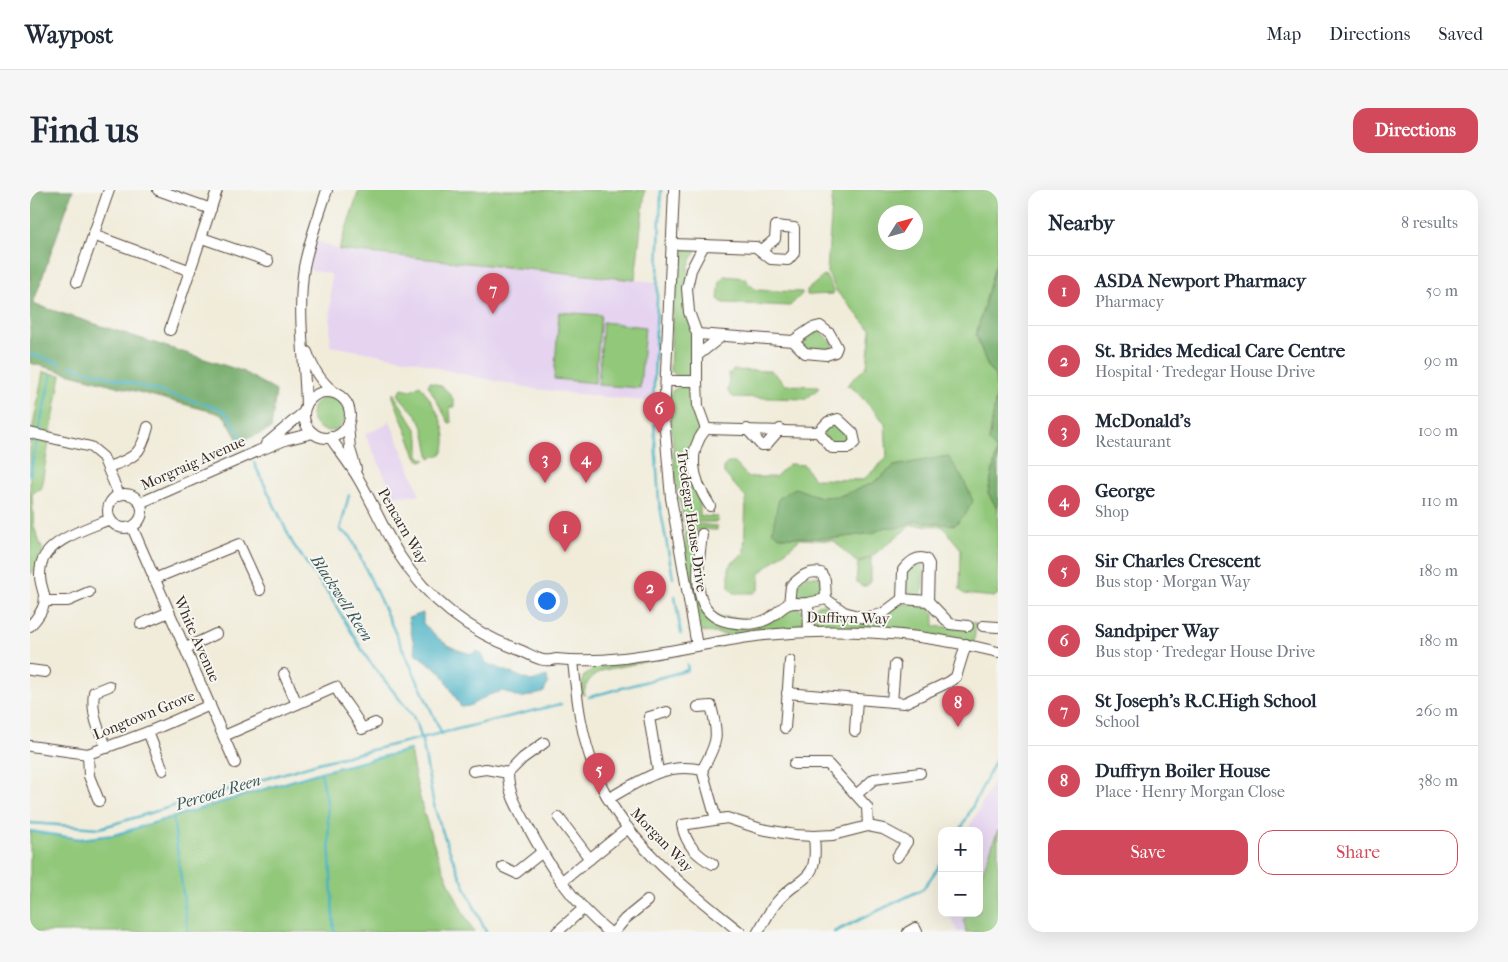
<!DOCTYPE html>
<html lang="en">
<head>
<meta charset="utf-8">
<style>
	body { margin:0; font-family:"IM FELL French Canon",serif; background:#f6f6f7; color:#1f2937 }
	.controls { position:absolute; right:15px; bottom:15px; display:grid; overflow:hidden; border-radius:10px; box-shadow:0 5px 20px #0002 }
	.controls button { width:45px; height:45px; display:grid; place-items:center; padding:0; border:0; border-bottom:1px solid #e0e1e3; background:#fff; color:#1f2937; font:25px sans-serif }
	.compass { position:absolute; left:848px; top:15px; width:45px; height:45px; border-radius:50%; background:#fff; box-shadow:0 5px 20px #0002; rotate:53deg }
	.you { position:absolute; left:516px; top:410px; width:18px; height:18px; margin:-12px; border:4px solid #fff; border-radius:50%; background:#1a73e8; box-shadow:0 0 0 8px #1a73e833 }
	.badge { display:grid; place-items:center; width:32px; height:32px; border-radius:50%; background:#d1495b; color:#fff; font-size:16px; font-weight:700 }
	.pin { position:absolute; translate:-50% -41px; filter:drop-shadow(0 1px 2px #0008) }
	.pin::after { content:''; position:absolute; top:26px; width:18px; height:15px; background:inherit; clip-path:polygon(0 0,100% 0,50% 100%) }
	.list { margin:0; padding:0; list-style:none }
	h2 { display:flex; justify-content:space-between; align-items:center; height:65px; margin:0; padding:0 20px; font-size:21px }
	h2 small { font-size:16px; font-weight:400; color:#747a83 }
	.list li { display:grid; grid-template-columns:32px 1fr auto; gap:15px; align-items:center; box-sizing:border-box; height:70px; padding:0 20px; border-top:1px solid #e0e1e3 }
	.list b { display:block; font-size:19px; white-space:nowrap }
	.list p { margin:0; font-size:16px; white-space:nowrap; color:#747a83 }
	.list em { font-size:16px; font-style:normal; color:#747a83 }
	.actions { display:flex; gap:10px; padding:15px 20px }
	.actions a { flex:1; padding:11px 0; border:1px solid #d1495b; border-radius:15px; text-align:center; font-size:18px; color:#d1495b }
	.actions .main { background:#d1495b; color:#fff }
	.map { position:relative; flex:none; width:968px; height:742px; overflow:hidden; border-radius:15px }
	header { display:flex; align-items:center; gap:30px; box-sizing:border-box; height:70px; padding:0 25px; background:#fff; border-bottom:1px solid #e0e1e3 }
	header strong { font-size:24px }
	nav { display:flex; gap:28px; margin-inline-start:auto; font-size:18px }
	.intro { display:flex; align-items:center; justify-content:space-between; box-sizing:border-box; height:120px; padding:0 30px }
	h1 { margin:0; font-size:35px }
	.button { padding:12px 22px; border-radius:15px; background:#d1495b; color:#fff; font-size:18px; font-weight:700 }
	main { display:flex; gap:30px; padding:0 30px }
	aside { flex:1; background:#fff; border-radius:15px; box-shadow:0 5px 20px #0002 }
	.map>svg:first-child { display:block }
	.built { fill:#e5d3f0 }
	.green { fill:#92c87a; stroke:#66794c; fill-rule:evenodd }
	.forest { fill:#75ac6a; stroke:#586b44 }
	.water { fill:#47b2c5; stroke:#416e72 }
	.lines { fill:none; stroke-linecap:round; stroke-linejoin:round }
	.stream { stroke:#47b2c5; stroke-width:2.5 }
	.minor-casing { stroke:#56473a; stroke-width:12 }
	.minor { stroke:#fff; stroke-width:10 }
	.labels { text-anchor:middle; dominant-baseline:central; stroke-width:4; stroke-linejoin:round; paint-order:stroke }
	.street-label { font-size:15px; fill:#3b2a1e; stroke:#f6f6f2 }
	.water-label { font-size:16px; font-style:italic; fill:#3f5a58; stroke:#f6f6f2 }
</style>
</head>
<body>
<header>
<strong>Waypost</strong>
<nav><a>Map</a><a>Directions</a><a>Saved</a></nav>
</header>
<div class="intro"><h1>Find us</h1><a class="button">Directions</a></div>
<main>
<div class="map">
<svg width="968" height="742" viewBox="0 0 968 742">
	<rect width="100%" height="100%" fill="#f6f6f2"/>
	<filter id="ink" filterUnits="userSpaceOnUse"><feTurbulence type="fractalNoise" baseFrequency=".02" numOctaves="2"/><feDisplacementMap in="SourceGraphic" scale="10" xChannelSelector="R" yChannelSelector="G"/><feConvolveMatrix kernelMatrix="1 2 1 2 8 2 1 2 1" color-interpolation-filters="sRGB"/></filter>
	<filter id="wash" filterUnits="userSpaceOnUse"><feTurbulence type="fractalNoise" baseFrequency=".0096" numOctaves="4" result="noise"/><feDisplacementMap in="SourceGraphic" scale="20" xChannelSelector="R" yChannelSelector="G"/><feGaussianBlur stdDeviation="1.12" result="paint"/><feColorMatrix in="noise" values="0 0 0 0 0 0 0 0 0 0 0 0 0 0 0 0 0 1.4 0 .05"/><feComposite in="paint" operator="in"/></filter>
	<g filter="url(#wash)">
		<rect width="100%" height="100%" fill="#f1ecda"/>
		<!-- built -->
		<g class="built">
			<path d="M329,0h286l-10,90 21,2 -3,120 -119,-13 -90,-19 -27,-9 -87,-15 1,-72 -27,-5 7,-31 28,12z"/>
			<path d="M359,229l23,55 8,21 -26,1 -29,-62 21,-9z"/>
			<path d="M968,584v158h-40l-10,-19h31v-82h-12z"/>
		</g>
		<!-- green -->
		<g class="green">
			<path d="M329,0h286l-10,90 -296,-30z"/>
			<path d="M803,0h165v65l-22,80 12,32 7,9 2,15 -8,50 8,10 -9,42 10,17v84l-4,3 -30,-3 -4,-4 1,-41 -19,-23 -31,-1 -40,32v25l-5,4h-5l-5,-5 2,-18 13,-6 -15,5 -22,-21 -34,-2 -40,34 -1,16 -5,4h-20l-5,-5v-22l15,-13 2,-55 -22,-25v-7l4,-3h7l13,14h27l14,-13 15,1 10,14 49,1 24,-22 -2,-35 -30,-33 -8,-5 20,-19 4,-36 -34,-38 -10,-20zM856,22h30v30h-30zM918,266l16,25 9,20 -18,24 -40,-4 -18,7 -12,-1 -12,6 -36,5 -57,-1 15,-48 25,8 20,-1 33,-13 21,-17z"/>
			<path d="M653,58l11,1 1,3 -7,15 6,71 -1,34 -6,6 -9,-1 -8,-7 5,-116z"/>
			<path d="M795,85l9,16 -1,3 -26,1v-5z"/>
			<path d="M694,86l22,2 2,5 8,7 46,2v2l-12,12 -67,-3 -5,-4 2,-19z"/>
			<path d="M529,122l42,3 -6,68 -41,-4z"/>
			<path d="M573,132l42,5 -5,61 -42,-3z"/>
			<path d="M787,139l16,14 -1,6 -5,3 -21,-2 -5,-7z"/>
			<path d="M703,180l39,1 14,14 32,1 1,2 -13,11 -73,-2 -5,-5 1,-18z"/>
			<path d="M13,182l18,3 -20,113 -9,6 2,33 9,24 -9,21 -4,2v-131z"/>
			<path d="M400,192c13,3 23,11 25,25h-5l1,16h-2l-21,-38z"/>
			<path d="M390,195c13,18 33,48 22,69l-12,4c-4,-15 -4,-29 -13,-42 -6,-8 -14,-13 -19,-22l4,-6 9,2z"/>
			<path d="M651,196l8,3 2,4 8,33 -8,30v21l9,22v17l18,1 -1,5h-32l-8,-29 -3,-28 -4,-69 2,-5z"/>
			<path d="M363,203l23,36 3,9v18l7,4 -6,1 -4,-5 -23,-59z"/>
			<circle cx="299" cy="224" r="17"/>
			<path d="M800,234h10l11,15 -4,5h-15l-9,-9 2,-7z"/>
			<path d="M655,333l32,3v4l-19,-1 -3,56 13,30 64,7 19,-15h5l8,5 -1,12 -9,4 -66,7 -29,-4 -12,-62z"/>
			<path d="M886,372l8,1 -2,33 -15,-1 -1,-23z"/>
			<path d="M776,386l14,1 2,14 -6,4 -20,2 -3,-9z"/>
			<path d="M793,414l27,15 53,-15 24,1 7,9v12l36,3 1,-7 5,1 -2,19 -77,-12 -80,-4 -6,-7v-8l6,-6z"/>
			<path d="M693,456l-119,24c-12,6 -19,12 -20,25l-3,-1 2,-17 11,-9z"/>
			<path d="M380,560c11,65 31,125 64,182h-444v-101l50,8 34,-4 207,-63z"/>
			<path d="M968,640v102h-32l-2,-11 3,-8h12v-32z"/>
		</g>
		<!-- forest -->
		<g class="forest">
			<path d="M0,0h43l-40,114 209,67 34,20 -5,38 -32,13 -14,-25 -8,-4 -187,-50z"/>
			<path d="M968,65v255l-10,-17 9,-42 -8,-10 8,-50 -2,-15 -7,-9 -12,-32z"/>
			<path d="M918,266l16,25 9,20 -8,14 -10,10 -40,-4 -18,7 -12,-1 -12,6 -36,5 -57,-1 -8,-5 7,-34 16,-10 25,9 20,-1 33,-13 21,-17z"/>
		</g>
		<!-- water -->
		<path class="water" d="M393,423v10c16,17 26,26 49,31l5,-3 5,3 4,9 45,18 16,-5 1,8 -5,9 -23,5 -17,-7 -14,4 -20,11 -8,1 -20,-35 -25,-18 -8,-36z"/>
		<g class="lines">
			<!-- stream -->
			<g class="stream">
				<path d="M0,164l30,9"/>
				<path d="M40,176l149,42 10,8 13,23"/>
				<path d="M623,221l8,-221"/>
				<path d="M624,234l5,77 14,77"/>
				<path d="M8,243l13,-57"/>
				<path d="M224,273l39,81 37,52 37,62 45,57 6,12c9,26 10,55 17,82 13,43 32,83 51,123"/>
				<path d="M0,285l7,-37"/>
				<path d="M319,305l-9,35 11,7 91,197"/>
				<path d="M645,406l6,38"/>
				<path d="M559,507l99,-27 -1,-5"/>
				<path d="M291,582l6,29 7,131"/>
				<path d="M143,627l15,115"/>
				<path d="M0,633l70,5 218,-65 243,-59"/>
				<path d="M0,641l50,8 34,-4 207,-63 89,-22"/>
				<path d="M930,641l38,-75"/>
				<path d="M804,742l89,-43 19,-27"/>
			</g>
		</g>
	</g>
	<g filter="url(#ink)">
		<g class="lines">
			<defs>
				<g id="minor">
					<path d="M128,0l53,19"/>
					<path d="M644,0l-10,228 7,80 26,148"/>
					<path d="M63,45l98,36"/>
					<path d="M172,48l66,23"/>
					<path d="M641,54l33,1"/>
					<path d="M47,92l32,-92"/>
					<path d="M140,140l47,-140"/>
					<path d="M667,144l96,7 19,-13 8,-2 10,8 7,13 -2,5 -9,3 -21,-2 -12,-12"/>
					<path d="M277,162c6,17 13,29 28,41"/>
					<path d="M668,165l24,-19"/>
					<path d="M636,191h31l1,26 8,22c-21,25 -12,53 4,77"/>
					<path d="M667,191v-47l-8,-22 -2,-24 4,-18 13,-25 52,2 15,12 17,1 6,-7v-25l-18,-2 -1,13 -13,11"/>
					<circle cx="297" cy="225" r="23"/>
					<path d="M276,216c-1,-46 -9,-93 -2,-139 5,-26 15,-51 23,-77"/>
					<path d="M318,234l2,25 6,20"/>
					<path d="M676,239l112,3 10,-10 10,-3 15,14 2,9 -6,6h-17l-14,-16"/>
					<path d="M717,239l14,16h5l14,-16"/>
					<path d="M0,243l61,14 12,10 16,38"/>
					<path d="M300,247c9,14 20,27 28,41 15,25 26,53 42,78 27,43 70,76 117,93 14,5 24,15 39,10 71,7 138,-16 208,-24 78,-8 158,-2 234,17"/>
					<path d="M236,254l38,-32"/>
					<path d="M78,277c26,-9 33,-12 40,-40"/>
					<circle cx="95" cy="321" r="17"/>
					<path d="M110,313l118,-52 27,-11 28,-7"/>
					<path d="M102,337l103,236"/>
					<path d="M672,344c-3,30 -15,80 27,88 11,2 24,3 34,-1 11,-3 16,-13 26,-17 5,-2 14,0 19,-1l1,29"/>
					<path d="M124,389l85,-35 21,46"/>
					<path d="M872,409l1,-29c6,-7 14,-15 23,-11l3,5 -1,37"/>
					<path d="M16,411h22l21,-9"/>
					<path d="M778,413l18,-4 18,13 20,6 18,-4 20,-15 26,2 22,23 18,2"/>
					<path d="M759,414l2,-18c10,-9 16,-16 30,-13l4,7 1,19"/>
					<path d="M111,434l28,-12"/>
					<path d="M0,436c29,-32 5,-31 11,-61 5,-25 48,-37 69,-46"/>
					<path d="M953,436l15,1"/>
					<path d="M156,458l30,-14"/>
					<path d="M543,471c4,38 8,76 23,112 26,67 89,115 144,159"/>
					<path d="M0,480l15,2"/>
					<path d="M254,484l13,30"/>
					<path d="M757,503l117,10 45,-21 7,-5 10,-33"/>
					<path d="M862,512l3,-37"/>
					<path d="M668,517l13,-1c8,30 7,36 -9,64"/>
					<path d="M755,538l5,-67"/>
					<path d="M825,541l2,-32"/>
					<path d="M118,542l15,38"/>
					<path d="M194,546l112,-49c7,16 19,26 26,42l13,-6"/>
					<path d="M0,556l58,8 60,-22 62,-27"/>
					<path d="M77,558c-9,-19 -16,-34 -13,-56l15,-6"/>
					<path d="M58,564l1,22 10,25"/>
					<path d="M764,574h34l39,43 1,19"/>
					<path d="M443,581l13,-2 22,4"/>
					<path d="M628,581l-9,-54 18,-5"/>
					<path d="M478,583c0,19 9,34 18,50 22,42 46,79 83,109"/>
					<path d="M478,583l15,-15 21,-15"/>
					<path d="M827,604l17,-15 46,-6"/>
					<path d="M578,609c30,-17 58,-38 94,-29l14,49"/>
					<path d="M529,628l31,41"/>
					<path d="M683,674c-17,-9 -27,-20 -31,-39l45,-7 34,11 34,6 19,1 19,-1 35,-9 15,3 24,13 -10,15"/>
					<path d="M473,677l13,6 25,-20"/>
					<path d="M531,692l67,-54"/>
					<path d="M527,742l26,-23"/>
					<path d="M584,742l11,-13 22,-18"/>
					<path d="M728,742c6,-9 11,-21 19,-30 24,-29 42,-16 37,-66"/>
					<path d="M878,742l7,-4 2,4"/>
				</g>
			</defs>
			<!-- minor casing -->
			<use href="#minor" class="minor-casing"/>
			<!-- minor -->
			<use href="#minor" class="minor"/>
		</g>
	</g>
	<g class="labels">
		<!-- street labels -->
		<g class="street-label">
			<text transform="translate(163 273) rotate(-24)">Morgraig Avenue</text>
			<text transform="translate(662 331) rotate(82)">Tredegar House Drive</text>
			<text transform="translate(373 336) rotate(60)">Pencarn Way</text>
			<text transform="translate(818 428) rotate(1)">Duffryn Way</text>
			<text transform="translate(167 449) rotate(66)">White Avenue</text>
			<text transform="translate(114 525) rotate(-22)">Longtown Grove</text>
			<text transform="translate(632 650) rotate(46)">Morgan Way</text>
		</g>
		<!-- water labels -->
		<g class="water-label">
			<text transform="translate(312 408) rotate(57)">Blackwell Reen</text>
			<text transform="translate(188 602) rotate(-17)">Percoed Reen</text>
		</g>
	</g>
</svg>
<div class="controls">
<button>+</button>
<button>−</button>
</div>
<svg class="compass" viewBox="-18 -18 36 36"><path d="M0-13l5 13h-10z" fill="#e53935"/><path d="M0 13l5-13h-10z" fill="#747a83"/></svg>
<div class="you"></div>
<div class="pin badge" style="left:535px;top:362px">1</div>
<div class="pin badge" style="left:620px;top:422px">2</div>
<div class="pin badge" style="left:515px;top:293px">3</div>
<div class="pin badge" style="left:556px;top:293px">4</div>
<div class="pin badge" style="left:569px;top:604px">5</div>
<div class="pin badge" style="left:629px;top:243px">6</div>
<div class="pin badge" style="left:463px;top:124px">7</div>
<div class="pin badge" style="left:928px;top:537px">8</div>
</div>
<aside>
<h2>Nearby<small>8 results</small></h2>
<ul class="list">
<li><span class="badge">1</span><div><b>ASDA Newport Pharmacy</b><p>Pharmacy</p></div><em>50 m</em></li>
<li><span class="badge">2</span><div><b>St. Brides Medical Care Centre</b><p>Hospital · Tredegar House Drive</p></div><em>90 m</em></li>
<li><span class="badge">3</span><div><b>McDonald's</b><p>Restaurant</p></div><em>100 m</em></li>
<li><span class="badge">4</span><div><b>George</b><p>Shop</p></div><em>110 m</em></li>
<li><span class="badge">5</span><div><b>Sir Charles Crescent</b><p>Bus stop · Morgan Way</p></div><em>180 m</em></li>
<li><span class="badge">6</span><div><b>Sandpiper Way</b><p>Bus stop · Tredegar House Drive</p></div><em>180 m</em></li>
<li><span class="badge">7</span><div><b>St Joseph's R.C.High School</b><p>School</p></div><em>260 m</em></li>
<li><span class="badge">8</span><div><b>Duffryn Boiler House</b><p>Place · Henry Morgan Close</p></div><em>380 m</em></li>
</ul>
<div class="actions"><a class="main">Save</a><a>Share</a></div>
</aside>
</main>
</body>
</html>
